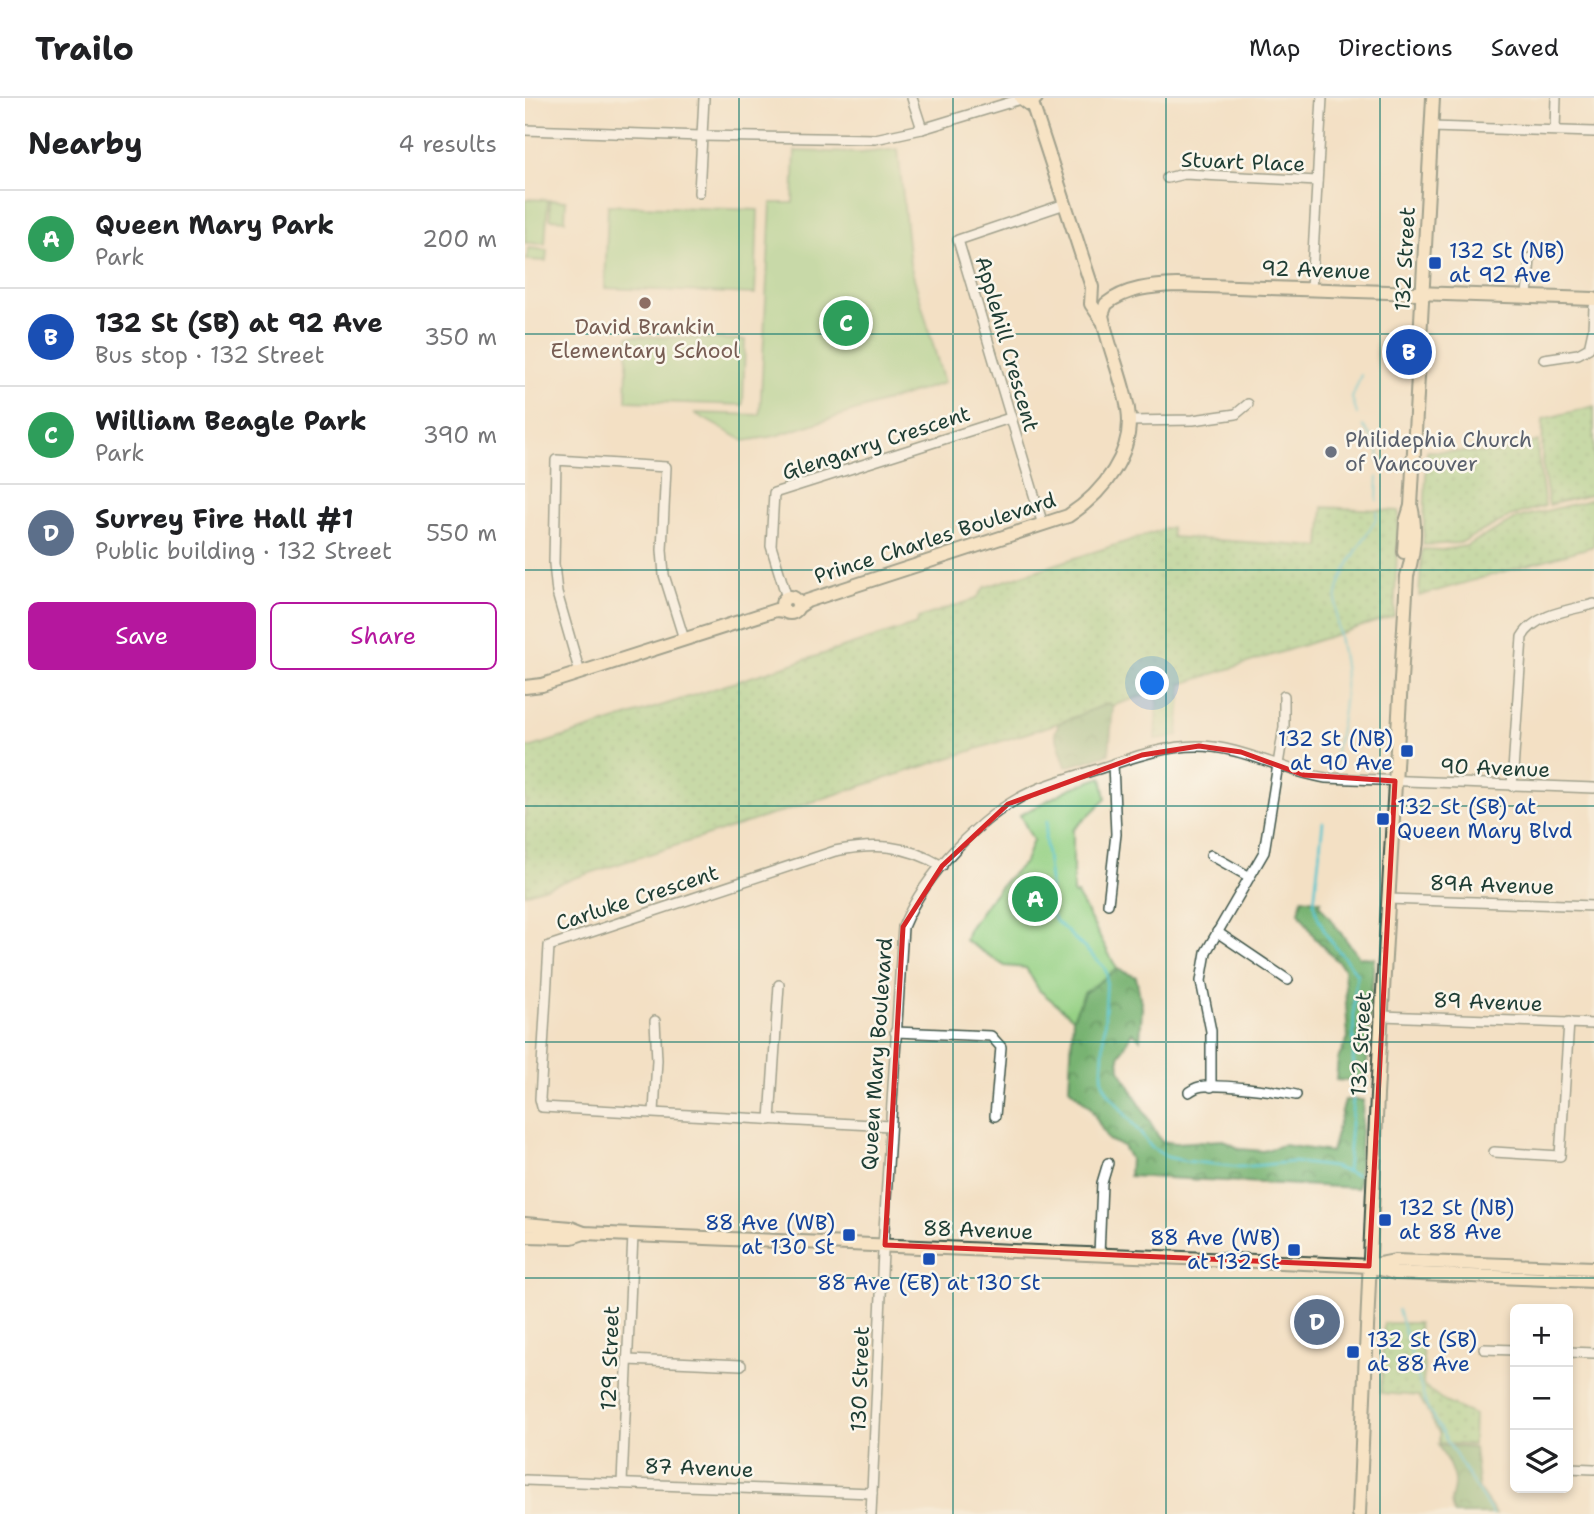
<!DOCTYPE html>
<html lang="en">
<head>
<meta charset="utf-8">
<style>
	body { margin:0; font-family:"Shantell Sans",sans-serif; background:#f6f6f6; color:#202124 }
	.controls { position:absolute; right:21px; bottom:21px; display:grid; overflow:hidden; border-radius:10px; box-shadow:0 4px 10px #0003 }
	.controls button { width:63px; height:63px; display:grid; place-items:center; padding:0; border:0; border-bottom:2px solid #e0e0e0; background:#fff; color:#202124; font:35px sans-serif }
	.you { position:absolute; left:628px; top:586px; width:24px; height:24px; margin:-18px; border:5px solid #fff; border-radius:50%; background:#1a73e8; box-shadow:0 0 0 10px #1a73e833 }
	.badge { display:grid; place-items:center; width:46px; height:46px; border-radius:50%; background:#b5179e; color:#fff; font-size:23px; font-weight:700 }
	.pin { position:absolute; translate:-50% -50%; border:4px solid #fff; box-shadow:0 2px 7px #0006 }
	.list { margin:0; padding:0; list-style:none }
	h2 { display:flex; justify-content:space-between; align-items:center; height:91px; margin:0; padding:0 28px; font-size:30px }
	h2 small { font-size:23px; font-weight:400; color:#757577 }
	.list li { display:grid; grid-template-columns:46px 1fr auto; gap:21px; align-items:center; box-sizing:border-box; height:98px; padding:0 28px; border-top:2px solid #e0e0e0 }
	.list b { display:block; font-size:26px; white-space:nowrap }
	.list p { margin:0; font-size:23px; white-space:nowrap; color:#757577 }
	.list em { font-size:23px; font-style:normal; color:#757577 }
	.actions { display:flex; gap:14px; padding:21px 28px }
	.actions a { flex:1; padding:16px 0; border:2px solid #b5179e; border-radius:10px; text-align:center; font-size:24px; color:#b5179e }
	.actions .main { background:#b5179e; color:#fff }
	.icon { flex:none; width:38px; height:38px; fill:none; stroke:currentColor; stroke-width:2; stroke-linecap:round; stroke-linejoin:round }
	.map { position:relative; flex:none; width:1069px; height:1416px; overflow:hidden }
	header { display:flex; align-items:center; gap:42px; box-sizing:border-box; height:98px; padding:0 35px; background:#fff; border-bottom:2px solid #e0e0e0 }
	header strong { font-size:33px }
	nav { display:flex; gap:38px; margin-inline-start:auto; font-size:24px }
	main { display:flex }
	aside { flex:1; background:#fff }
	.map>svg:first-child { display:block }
	.grass { fill:url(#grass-dots); stroke:#5a875c; stroke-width:2 }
	.forest { fill:url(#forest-crowns); stroke:#4c7853; stroke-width:2 }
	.park { fill:#96d185; stroke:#5a875c; stroke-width:2 }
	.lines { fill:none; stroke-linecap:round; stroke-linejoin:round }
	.stream { stroke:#57c4ce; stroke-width:2.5 }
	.street-casing { stroke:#3f554a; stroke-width:12 }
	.secondary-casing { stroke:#3f554a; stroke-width:16 }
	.street { stroke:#fff; stroke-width:9 }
	.secondary { stroke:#fce6c4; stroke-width:12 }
	.marked { fill:none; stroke:#d62828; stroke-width:5; stroke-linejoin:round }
	.grid { fill:none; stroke:#0f766e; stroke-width:2; stroke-opacity:0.55 }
	.transit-dot { fill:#1a4fb4; stroke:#fbf7ec; stroke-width:2.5 }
	.education-dot { fill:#8d6e63; stroke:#fbf7ec; stroke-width:2.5 }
	.worship-dot { fill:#6b7280; stroke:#fbf7ec; stroke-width:2.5 }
	.labels { text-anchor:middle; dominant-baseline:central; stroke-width:5; stroke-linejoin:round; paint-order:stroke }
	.street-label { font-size:21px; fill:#1f3d34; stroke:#fbf7ec }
	.transit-label { font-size:21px; fill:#164399; stroke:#fbf7ec; text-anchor:start }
	.education-label { font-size:21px; fill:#785e54; stroke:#fbf7ec }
	.worship-label { font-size:21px; fill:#5b616d; stroke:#fbf7ec; text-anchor:start }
</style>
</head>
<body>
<header>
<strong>Trailo</strong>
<nav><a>Map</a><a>Directions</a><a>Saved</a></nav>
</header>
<main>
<aside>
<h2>Nearby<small>4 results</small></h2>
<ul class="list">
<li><span class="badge" style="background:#2e9e5b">A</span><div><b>Queen Mary Park</b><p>Park</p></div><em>200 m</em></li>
<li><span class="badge" style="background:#1a4fb4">B</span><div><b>132 St (SB) at 92 Ave</b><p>Bus stop · 132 Street</p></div><em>350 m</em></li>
<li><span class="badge" style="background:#2e9e5b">C</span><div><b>William Beagle Park</b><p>Park</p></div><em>390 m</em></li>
<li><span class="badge" style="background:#5c6f8a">D</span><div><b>Surrey Fire Hall #1</b><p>Public building · 132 Street</p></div><em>550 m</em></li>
</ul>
<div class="actions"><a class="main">Save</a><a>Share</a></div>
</aside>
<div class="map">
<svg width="1069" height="1416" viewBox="0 0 1069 1416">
	<defs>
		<pattern id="grass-dots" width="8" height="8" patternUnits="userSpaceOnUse" patternTransform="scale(1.75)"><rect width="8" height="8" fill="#96d185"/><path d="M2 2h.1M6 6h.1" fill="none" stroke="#7aab6e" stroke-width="1.8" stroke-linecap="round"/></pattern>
		<pattern id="forest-crowns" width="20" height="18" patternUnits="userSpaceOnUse" patternTransform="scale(1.75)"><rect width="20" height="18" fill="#78b372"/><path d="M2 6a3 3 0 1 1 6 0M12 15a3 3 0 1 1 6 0" fill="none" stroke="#62935e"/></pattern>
	</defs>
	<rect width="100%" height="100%" fill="#fbf7ec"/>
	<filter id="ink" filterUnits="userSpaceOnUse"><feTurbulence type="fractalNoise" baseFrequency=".0143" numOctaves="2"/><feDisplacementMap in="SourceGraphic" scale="14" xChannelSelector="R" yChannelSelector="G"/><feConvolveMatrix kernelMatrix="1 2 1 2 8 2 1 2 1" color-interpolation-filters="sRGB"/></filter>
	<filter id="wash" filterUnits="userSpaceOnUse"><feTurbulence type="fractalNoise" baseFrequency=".00686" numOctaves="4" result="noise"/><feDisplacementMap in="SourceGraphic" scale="28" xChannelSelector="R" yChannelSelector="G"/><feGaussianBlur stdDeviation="1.57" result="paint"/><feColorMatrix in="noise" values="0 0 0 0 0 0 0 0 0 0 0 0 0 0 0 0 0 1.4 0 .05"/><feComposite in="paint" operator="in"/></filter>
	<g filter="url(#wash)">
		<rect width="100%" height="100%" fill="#f3e0c4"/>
		<!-- grass -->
		<g class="grass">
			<path d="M1069,308v88l-45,11 -7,-43 1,-43z"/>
			<path d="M1013,343v16l7,49 -34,10 -51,27 -37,2 4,-94 72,2z"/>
			<path d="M1069,401v47l-175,50 3,-47 20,1 24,-4 52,-28z"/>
			<path d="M798,409l76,4 -5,105 -212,68 -4,52 -23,3 3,-48 -633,203v-147h7l385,-123 1,-6 58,-19 9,-12 186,-60 1,10 148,10z"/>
			<path d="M859,1225h34l6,43 -1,19 22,17 29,13 -1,30 -34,-2v-10l-20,-37 -38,-3z"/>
		</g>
		<!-- forest -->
		<g class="forest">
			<path d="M584,605l4,4 -4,47 -43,13 -11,-34 4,-10z"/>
			<path d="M777,800l19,3 -2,3 40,53 15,1 -8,124 -30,-2 2,-21 10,-21 -4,-70 -29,-30 -16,-26z"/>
			<path d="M592,871l19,8 6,30 -2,32 -8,-7 -13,25 1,13 41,71 15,2 47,-3 17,9 23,2 20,-6 48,7 14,-52h18l-5,88 -229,-12 1,-17 -7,-13 -15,-6 -18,-33 -21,-19 4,-70 11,-25z"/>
			<path d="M913,1347l36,3 5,42 17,24h-42c-7,-19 1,-18 0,-32 -1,-13 -10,-26 -16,-37z"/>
		</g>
		<!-- park -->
		<g class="park">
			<path d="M373,51l12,115 34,119 -169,53 -31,5 -50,-28 66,2 11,-212h22l2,-52 66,2z"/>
			<path d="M0,101l23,1 -3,44 -20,-1z"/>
			<path d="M25,102l16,1 -1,19 -15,-1z"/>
			<path d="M83,107l150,5 -3,84 -150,-6z"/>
			<path d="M3,150l19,2 -1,11 -19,-1z"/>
			<path d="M103,238l117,4 -2,65 -117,-4z"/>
			<path d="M577,679l4,22 -33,31v65l4,-1 40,75 -33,24 -11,25 -34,-28 -13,-22 -21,-2 -40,-26 3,-10 20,-29 19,-22 18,-17 8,-22 -13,-25 51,-27z"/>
		</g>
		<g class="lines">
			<!-- stream -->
			<g class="stream">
				<path d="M832,316l-5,-16 9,-23"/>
				<path d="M838,328l15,20 1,17"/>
				<path d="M852,402l1,-23"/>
				<path d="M809,666c4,-28 12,-58 11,-87 -1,-29 -15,-62 -6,-91 8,-24 25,-46 37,-67l1,-7"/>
				<path d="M522,723l-2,17 5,42 -1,31 7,10 48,46 3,7 -5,98 1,11 6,11 43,54 15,9 18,4 56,6 52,-5 40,5 23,8"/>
				<path d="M798,724l-9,81 3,12 10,21 30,38 -3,23 -1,91"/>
				<path d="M822,1074l6,-73"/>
				<path d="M873,1212l29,98 48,79 18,27"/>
			</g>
		</g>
	</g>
	<g filter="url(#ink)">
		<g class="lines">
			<defs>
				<g id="street">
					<path d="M387,0l10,31"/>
					<path d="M906,29l163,5"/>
					<path d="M0,32l176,6 174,3 47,-10 99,-30"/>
					<path d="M1030,32l1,-32"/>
					<path d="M642,80l17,-4 133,7"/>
					<path d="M174,95l5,-95"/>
					<path d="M786,191l11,-191"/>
					<path d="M1002,198l3,-38"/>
					<path d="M1019,261l34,-5 11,-6 4,-18 1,-23"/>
					<path d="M604,323l64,-1 43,-6 12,-10"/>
					<path d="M518,427l-85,-285 107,-36"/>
					<path d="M262,500l-16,-52 3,-53 236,-75"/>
					<path d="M55,575l-23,-80 -3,-29 2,-104 110,7 -4,83 2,25 20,64"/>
					<path d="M987,688l10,-149c13,-23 48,-27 72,-33"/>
					<path d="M686,757l37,21"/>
					<path d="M863,801l206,7"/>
					<path d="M583,806l8,-70 -3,-70"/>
					<path d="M692,834l71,48"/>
					<path d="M857,918l212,8"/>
					<path d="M370,934l96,4 10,11 -6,69"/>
					<path d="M686,989v-56l-10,-50 5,-29 58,-100 20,-125v-31"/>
					<path d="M664,994c3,-2 6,-4 10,-5 15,-4 80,4 97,8"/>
					<path d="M129,1014l3,-52 -2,-39"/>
					<path d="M245,1022l9,-135"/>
					<path d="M365,1028l-348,-19 -2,-8 9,-153 286,-95c41,-8 69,-7 107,15"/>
					<path d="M969,1054l66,4 9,-134"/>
					<path d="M574,1157l3,-72 6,-20"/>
					<path d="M959,1251l31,1"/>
					<path d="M1043,1254l26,1"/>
					<path d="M103,1262l113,5"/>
					<path d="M1043,1370l26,1"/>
					<path d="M0,1382l347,13"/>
					<path d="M97,1385l11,-248"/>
					<path d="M346,1416l13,-284 19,-303c22,-53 77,-112 130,-136 22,-10 47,-16 71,-24 30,-10 61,-21 93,-21 45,0 85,25 129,32l268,10"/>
				</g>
				<g id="secondary">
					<path d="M496,0l8,6 7,-6"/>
					<path d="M507,5l60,184 -1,17 11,16"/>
					<path d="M879,454l2,-30 5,-16 22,-408"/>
					<circle cx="265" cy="507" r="8"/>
					<path d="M273,509l9,-6 261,-85c35,-23 67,-63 60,-107 -6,-32 -20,-63 -26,-94l4,-11c20,-16 46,-18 71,-19l417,14"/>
					<path d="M0,589l17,-2 234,-75 9,1"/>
					<path d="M0,1126l46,4 13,5 767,32 18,1 26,-5 199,7"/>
					<path d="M0,1138l47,1 12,-4"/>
					<path d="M848,1169l22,6 199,8"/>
					<path d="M834,1416l18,-419 30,-519c7,-23 10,-46 4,-70"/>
				</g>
			</defs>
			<!-- street casing -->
			<use href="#street" class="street-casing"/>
			<!-- secondary casing -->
			<use href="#secondary" class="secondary-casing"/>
			<!-- street -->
			<use href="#street" class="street"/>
			<!-- secondary -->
			<use href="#secondary" class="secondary"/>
		</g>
	</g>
	<!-- marked area -->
	<path d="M0 0H1069V1416H0ZM674,648l42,6 63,23 91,6 -26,485 -484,-21 18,-318 39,-61 66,-62 134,-49z" fill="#f3e0c4" fill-opacity=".55" fill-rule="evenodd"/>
	<path class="marked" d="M674,648l42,6 63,23 91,6 -26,485 -484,-21 18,-318 39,-61 66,-62 134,-49z"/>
	<!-- grid -->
	<path class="grid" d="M214,0v1416M428,0v1416M641,0v1416M855,0v1416M0,236h1069M0,472h1069M0,708h1069M0,944h1069M0,1180h1069"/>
	<!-- markers -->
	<g class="transit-dot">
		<rect x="903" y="158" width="14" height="14" rx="3.5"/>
		<rect x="875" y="646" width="14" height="14" rx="3.5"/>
		<rect x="851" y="714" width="14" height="14" rx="3.5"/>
		<rect x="853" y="1115" width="14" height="14" rx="3.5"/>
		<rect x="317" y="1130" width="14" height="14" rx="3.5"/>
		<rect x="762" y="1145" width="14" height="14" rx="3.5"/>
		<rect x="397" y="1154" width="14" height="14" rx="3.5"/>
		<rect x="821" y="1247" width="14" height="14" rx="3.5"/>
	</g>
	<circle class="education-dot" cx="120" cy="205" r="7"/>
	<circle class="worship-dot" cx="806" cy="354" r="7"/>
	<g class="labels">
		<!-- street labels -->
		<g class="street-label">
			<text transform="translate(718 64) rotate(2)">Stuart Place</text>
			<text transform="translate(880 161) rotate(-87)">132 Street</text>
			<text transform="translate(791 172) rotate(2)">92 Avenue</text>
			<text transform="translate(482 246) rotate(74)">Applehill Crescent</text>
			<text transform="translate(351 345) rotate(-18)">Glengarry Crescent</text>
			<text transform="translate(410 440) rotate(-18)">Prince Charles Boulevard</text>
			<text transform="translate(970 670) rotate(2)">90 Avenue</text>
			<text transform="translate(967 787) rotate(2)">89A Avenue</text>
			<text transform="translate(112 800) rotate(-18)">Carluke Crescent</text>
			<text transform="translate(963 904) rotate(2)">89 Avenue</text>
			<text transform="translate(836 946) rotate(-87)">132 Street</text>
			<text transform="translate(352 956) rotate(-86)">Queen Mary Boulevard</text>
			<text transform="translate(453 1132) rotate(2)">88 Avenue</text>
			<text transform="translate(85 1260) rotate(-88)">129 Street</text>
			<text transform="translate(335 1281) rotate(-88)">130 Street</text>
			<text transform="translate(174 1370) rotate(2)">87 Avenue</text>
		</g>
		<!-- transit labels -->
		<g class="transit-label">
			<text x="924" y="153">132 St (NB)<tspan x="924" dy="24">at 92 Ave</tspan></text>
			<text x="868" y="641" text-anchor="end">132 St (NB)<tspan x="868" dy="24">at 90 Ave</tspan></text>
			<text x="872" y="709">132 St (SB) at<tspan x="872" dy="24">Queen Mary Blvd</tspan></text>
			<text x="874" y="1110">132 St (NB)<tspan x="874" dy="24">at 88 Ave</tspan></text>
			<text x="310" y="1125" text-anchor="end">88 Ave (WB)<tspan x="310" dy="24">at 130 St</tspan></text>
			<text x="755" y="1140" text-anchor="end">88 Ave (WB)<tspan x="755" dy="24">at 132 St</tspan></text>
			<text x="404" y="1185" text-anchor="middle">88 Ave (EB) at 130 St</text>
			<text x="842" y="1242">132 St (SB)<tspan x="842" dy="24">at 88 Ave</tspan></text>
		</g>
		<!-- education labels -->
		<g class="education-label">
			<text x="120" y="229">David Brankin<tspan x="120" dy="24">Elementary School</tspan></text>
		</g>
		<!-- worship labels -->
		<g class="worship-label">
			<text x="820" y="342">Philidephia Church<tspan x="820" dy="24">of Vancouver</tspan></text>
		</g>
	</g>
</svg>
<div class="controls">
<button>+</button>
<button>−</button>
<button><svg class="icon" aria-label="layers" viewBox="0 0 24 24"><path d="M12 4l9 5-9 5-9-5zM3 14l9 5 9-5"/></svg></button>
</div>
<div class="you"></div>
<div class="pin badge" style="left:510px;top:801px;background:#2e9e5b">A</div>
<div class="pin badge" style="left:884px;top:254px;background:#1a4fb4">B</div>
<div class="pin badge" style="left:321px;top:225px;background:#2e9e5b">C</div>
<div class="pin badge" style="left:792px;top:1224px;background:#5c6f8a">D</div>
</div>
</main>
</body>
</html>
